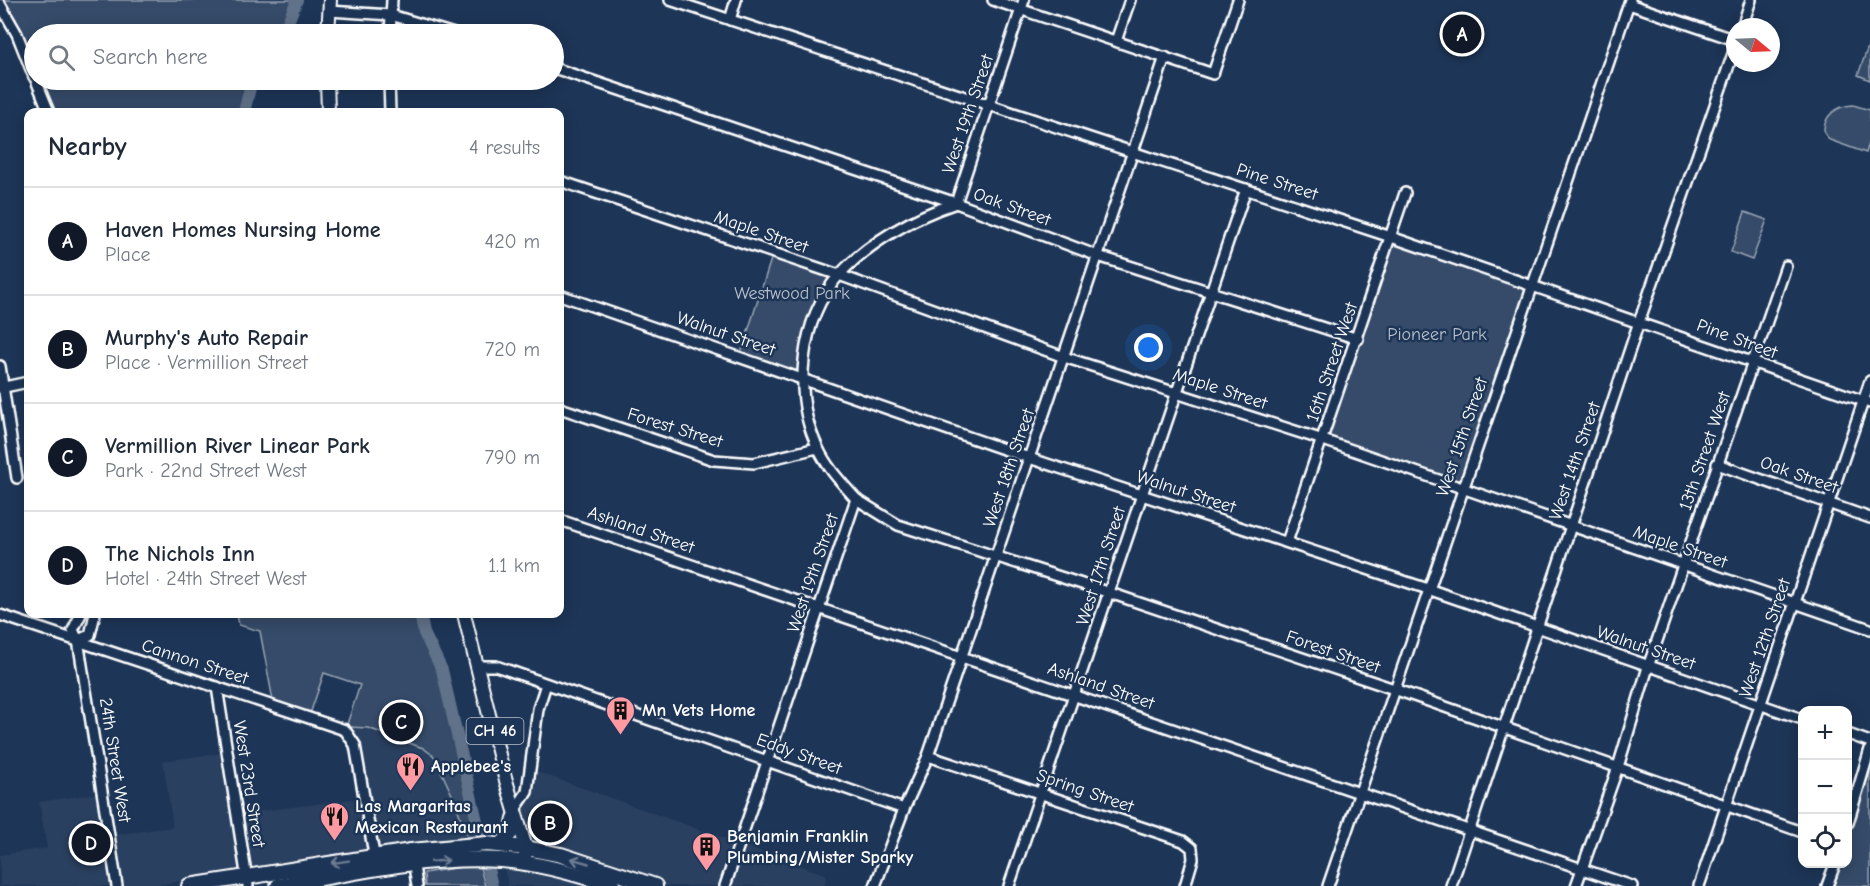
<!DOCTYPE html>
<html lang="en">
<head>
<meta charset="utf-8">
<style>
	body { margin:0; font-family:"Comic Neue",sans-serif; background:#f6f6f7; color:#1f2937 }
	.controls { position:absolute; right:18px; bottom:18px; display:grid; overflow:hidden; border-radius:12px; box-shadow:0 3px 15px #0003 }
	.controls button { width:54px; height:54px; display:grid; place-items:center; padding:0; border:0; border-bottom:2px solid #e0e1e3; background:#fff; color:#1f2937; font:30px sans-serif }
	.compass { position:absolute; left:1726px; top:18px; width:54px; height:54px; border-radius:50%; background:#fff; box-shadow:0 3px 15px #0003; rotate:109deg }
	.you { position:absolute; left:1149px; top:348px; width:21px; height:21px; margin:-15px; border:4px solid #fff; border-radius:50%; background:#1a73e8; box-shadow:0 0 0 9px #1a73e833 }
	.badge { display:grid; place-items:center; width:39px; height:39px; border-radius:50%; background:#111827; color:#fff; font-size:20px; font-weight:700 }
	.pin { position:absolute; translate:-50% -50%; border:3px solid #fff; box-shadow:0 2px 6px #0006 }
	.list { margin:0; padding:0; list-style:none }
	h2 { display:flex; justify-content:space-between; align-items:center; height:78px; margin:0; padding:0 24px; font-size:26px }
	h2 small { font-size:20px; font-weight:400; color:#747a83 }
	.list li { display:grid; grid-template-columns:39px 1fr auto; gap:18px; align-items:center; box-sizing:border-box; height:108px; padding:0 24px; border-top:2px solid #e0e1e3 }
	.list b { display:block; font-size:22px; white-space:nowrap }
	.list p { margin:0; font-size:20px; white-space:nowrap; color:#747a83 }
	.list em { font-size:20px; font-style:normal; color:#747a83 }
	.icon { flex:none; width:33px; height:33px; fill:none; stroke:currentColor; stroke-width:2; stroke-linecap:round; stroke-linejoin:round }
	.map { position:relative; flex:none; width:1870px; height:886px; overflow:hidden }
	.search { position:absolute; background:#fff; box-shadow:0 3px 15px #0003; left:24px; top:24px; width:540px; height:66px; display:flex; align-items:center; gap:15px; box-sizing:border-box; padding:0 21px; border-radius:33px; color:#747a83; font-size:22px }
	.panel { position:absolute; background:#fff; box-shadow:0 3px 15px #0003; left:24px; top:108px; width:540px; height:510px; border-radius:12px }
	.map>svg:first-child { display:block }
	.built { fill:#2a4161 }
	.green { fill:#364b69; stroke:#9aa5b4; stroke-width:1.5 }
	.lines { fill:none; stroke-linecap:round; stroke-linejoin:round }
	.river { stroke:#617289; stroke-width:12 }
	.minor-casing { stroke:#fff; stroke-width:14 }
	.major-casing { stroke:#fff; stroke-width:16 }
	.highway-casing { stroke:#fff; stroke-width:18 }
	.minor { stroke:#1d3557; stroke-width:9 }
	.major { stroke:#1d3557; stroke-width:12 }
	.highway { stroke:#1d3557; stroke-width:14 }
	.oneway { stroke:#6c7c92 }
	.labels { text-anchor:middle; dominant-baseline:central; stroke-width:5; stroke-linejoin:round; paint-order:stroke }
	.shield { fill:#1d3557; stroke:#bbc2cd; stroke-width:1.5 }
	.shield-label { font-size:16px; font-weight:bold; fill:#fff }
	.street-label { font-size:18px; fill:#fff; stroke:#1d3557 }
	.park-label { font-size:18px; fill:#b9c0ca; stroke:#1d3557 }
	.poi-label { font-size:18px; font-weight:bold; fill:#fff; stroke:#1d3557; text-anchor:start }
</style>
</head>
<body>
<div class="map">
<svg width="1870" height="886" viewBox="0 0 1870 886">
	<rect width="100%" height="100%" fill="#1d3557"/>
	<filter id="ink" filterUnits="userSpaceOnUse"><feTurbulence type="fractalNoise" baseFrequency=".0167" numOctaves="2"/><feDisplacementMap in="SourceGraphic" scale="12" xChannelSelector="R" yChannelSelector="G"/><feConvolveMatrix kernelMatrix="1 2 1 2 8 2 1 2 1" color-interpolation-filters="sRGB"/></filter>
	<g filter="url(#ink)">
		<!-- built -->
		<g class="built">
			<path d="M349,727l19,1 55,20 11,8 21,45 12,36 -212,30 -103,19h-152v-31l47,-7 -8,-46 60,-9 6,43 68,-9 -10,-66 59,-8 10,62 136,-18 -10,-58z"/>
			<path d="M529,769l298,106 -3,11h-169l-129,-38 -12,-37 13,-19z"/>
			<path d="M504,868l89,18h-85z"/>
		</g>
		<!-- green -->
		<g class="green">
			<path d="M0,0h297l-9,22 -9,12h-245v43z"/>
			<path d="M1870,41v39l-12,-5z"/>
			<path d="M36,80h216l-8,32h-195z"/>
			<path d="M1853,105l17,5v30l-4,13 -36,-13 -6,-7c-1,-18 13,-27 29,-28z"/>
			<path d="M1745,212l22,8 -15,40 -21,-8z"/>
			<path d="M1391,237l140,48 -69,205 -139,-50z"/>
			<path d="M773,253l66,22 -20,33 -16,69 -63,-21z"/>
			<path d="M237,614h183l4,19 18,37 41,167h-16l-12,-36 -21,-45 -11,-8 -55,-20 -19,-1 -4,3 15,-45 -36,-12 -15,44 -35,-11 -14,-75 -21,-6z"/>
			<path d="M1870,749v137h-43l8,-22h13v-41z"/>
			<path d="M462,867h18l5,19h-60l-1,-13z"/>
		</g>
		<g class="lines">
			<!-- river -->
			<g class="river">
				<path d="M279,34l9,-12 9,-22"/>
				<path d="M244,112l8,-32"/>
				<path d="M420,614l4,19 18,37 50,216"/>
			</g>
			<defs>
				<g id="minor">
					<path d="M670,0l721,237 479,166"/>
					<path d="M993,0l220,74 25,-74"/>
					<path d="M0,4l17,30 17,43"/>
					<path d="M1629,4l106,36"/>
					<path d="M329,11l62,4 63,19"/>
					<path d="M730,20l6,-20"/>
					<path d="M1742,27l9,-27"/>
					<path d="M390,34l2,-34"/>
					<path d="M1116,41l14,-41"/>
					<path d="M554,68l402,135 142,53 260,83"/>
					<path d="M36,80l13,32"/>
					<path d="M389,80l1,32"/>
					<path d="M560,181l279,94 225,82 259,83 547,189"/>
					<path d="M560,295l469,163 399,131 374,130"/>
					<path d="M0,366l17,112"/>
					<path d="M0,388l28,-6"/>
					<path d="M560,408l154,52 40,3 63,-15"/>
					<path d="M1717,464l153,54"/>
					<path d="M856,499l42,26 212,68 284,96 408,143"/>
					<path d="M560,520l1072,366"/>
					<path d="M1287,542l118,-349"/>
					<path d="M81,614l-8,16 5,10 39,246"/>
					<path d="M0,615l345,115 10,15 20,115"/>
					<path d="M78,640l12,-5 5,-21"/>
					<path d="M478,666h18l408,143"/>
					<path d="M217,687l31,199"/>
					<path d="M1848,734l22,8"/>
					<path d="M928,756l255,85 9,7 1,11 -8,27"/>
					<path d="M514,811l13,-19 11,-83 8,-25"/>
					<path d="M1848,823l22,-74"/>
					<path d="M413,859l4,27"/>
					<path d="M725,886l131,-387c-14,-16 -29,-31 -38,-51 -26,-53 -18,-128 21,-173 30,-33 75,-58 117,-72l68,-203"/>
					<path d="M875,886l29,-77 24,-53 237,-699"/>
					<path d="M1009,886l237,-697"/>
					<path d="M1328,886l302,-886"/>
					<path d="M1451,886l188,-564 96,-274"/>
					<path d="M1576,886l42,-119 30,-100 138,-401"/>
					<path d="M1699,886l171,-505"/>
					<path d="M1827,886l8,-22"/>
				</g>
				<g id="major">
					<path d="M328,34l2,-34"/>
					<path d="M327,80l1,32"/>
					<path d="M464,614l38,153 24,81 -1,8"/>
					<path d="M500,844l11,-10 3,-16"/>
				</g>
				<g id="highway">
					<path d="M189,886l222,-35 76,-7 39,4 35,7 94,31"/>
					<path d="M278,886c73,-13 149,-31 223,-26 37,3 77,14 112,26"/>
				</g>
			</defs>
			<!-- minor casing -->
			<use href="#minor" class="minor-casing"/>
			<!-- major casing -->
			<use href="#major" class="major-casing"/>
			<!-- highway casing -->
			<use href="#highway" class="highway-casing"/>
			<!-- minor -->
			<use href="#minor" class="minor"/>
			<!-- major -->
			<use href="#major" class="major"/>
			<!-- highway -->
			<use href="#highway" class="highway"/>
		</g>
		<!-- one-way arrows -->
		<defs><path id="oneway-shaft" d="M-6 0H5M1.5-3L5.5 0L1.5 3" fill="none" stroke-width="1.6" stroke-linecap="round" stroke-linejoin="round" transform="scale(1.5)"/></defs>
		<g class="oneway">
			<use href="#oneway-shaft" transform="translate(440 861) rotate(-5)"/>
			<use href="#oneway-shaft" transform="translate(580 861) rotate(-164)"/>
			<use href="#oneway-shaft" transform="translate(340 862) rotate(171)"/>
		</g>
	</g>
	<!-- icons -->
	<defs>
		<symbol id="building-pin" viewBox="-11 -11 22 30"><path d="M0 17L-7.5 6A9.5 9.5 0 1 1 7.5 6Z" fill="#ff9aa2" stroke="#1d3557"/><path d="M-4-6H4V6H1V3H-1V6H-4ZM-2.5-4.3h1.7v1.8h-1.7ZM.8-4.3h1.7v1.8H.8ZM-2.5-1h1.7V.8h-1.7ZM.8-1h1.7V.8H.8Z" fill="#111"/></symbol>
		<symbol id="restaurant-pin" viewBox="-11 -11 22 30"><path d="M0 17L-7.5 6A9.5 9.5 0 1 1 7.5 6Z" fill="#ff9aa2" stroke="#1d3557"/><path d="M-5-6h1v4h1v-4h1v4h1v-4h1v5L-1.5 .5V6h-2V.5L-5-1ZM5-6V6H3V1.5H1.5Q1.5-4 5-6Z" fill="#111"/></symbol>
	</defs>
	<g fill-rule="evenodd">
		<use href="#building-pin" x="604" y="694" width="33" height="45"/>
		<use href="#restaurant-pin" x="394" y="750" width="33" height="45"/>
		<use href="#restaurant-pin" x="318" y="800" width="33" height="45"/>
		<use href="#building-pin" x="690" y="830" width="33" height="45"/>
	</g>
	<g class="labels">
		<!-- shield labels -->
		<rect class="shield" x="466.5" y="718" width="57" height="26" rx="4.5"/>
		<g class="shield-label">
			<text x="495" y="731">CH 46</text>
		</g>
		<!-- street labels -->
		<g class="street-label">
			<text transform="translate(968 114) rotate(-71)">West 19th Street</text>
			<text transform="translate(1277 182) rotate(18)">Pine Street</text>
			<text transform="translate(1012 207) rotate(20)">Oak Street</text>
			<text transform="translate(761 232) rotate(19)">Maple Street</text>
			<text transform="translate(726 334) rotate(19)">Walnut Street</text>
			<text transform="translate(1737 339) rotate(20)">Pine Street</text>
			<text transform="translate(1332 362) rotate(-71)">16th Street West</text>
			<text transform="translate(1220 389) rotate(18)">Maple Street</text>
			<text transform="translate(675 428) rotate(17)">Forest Street</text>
			<text transform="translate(1462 437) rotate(-71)">West 15th Street</text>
			<text transform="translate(1705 451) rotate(-71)">13th Street West</text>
			<text transform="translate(1575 461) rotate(-71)">West 14th Street</text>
			<text transform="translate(1009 468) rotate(-71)">West 18th Street</text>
			<text transform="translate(1799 475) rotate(19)">Oak Street</text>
			<text transform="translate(1186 492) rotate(18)">Walnut Street</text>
			<text transform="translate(641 530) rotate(19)">Ashland Street</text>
			<text transform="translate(1680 547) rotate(19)">Maple Street</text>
			<text transform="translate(1101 566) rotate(-72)">West 17th Street</text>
			<text transform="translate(813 573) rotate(-71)">West 19th Street</text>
			<text transform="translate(1765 638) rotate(-71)">West 12th Street</text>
			<text transform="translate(1646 648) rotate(19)">Walnut Street</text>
			<text transform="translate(1333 652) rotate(19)">Forest Street</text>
			<text transform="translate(195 662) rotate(18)">Cannon Street</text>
			<text transform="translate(1101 686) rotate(19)">Ashland Street</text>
			<text transform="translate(799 754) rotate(20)">Eddy Street</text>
			<text transform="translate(115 760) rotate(81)">24th Street West</text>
			<text transform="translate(249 784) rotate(81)">West 23rd Street</text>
			<text transform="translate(1085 791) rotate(19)">Spring Street</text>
		</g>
		<!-- park labels -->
		<g class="park-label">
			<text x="792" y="293">Westwood Park</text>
			<text x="1437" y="334">Pioneer Park</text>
		</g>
		<!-- poi labels -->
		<g class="poi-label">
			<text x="642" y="710">Mn Vets Home</text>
			<text x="431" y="766">Applebee's</text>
			<text x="355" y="806">Las Margaritas<tspan x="355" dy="21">Mexican Restaurant</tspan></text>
			<text x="727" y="836">Benjamin Franklin<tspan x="727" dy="21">Plumbing/Mister Sparky</tspan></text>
		</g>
	</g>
</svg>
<div class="controls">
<button>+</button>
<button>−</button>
<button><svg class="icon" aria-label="locate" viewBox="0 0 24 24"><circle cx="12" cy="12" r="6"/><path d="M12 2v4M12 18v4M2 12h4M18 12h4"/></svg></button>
</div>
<svg class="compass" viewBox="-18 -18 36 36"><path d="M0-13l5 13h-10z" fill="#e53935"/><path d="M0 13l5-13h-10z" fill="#747a83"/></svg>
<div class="you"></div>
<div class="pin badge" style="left:1462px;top:34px">A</div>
<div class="pin badge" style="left:550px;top:823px">B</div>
<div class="pin badge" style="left:401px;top:722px">C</div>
<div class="pin badge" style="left:91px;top:843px">D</div>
<div class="search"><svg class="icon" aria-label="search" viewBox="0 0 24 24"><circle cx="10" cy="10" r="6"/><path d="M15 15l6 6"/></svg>Search here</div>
<section class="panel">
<h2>Nearby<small>4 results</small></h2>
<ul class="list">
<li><span class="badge">A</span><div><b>Haven Homes Nursing Home</b><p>Place</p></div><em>420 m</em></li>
<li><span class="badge">B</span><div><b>Murphy's Auto Repair</b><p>Place · Vermillion Street</p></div><em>720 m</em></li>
<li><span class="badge">C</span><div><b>Vermillion River Linear Park</b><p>Park · 22nd Street West</p></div><em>790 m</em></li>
<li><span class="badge">D</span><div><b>The Nichols Inn</b><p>Hotel · 24th Street West</p></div><em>1.1 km</em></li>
</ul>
</section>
</div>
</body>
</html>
